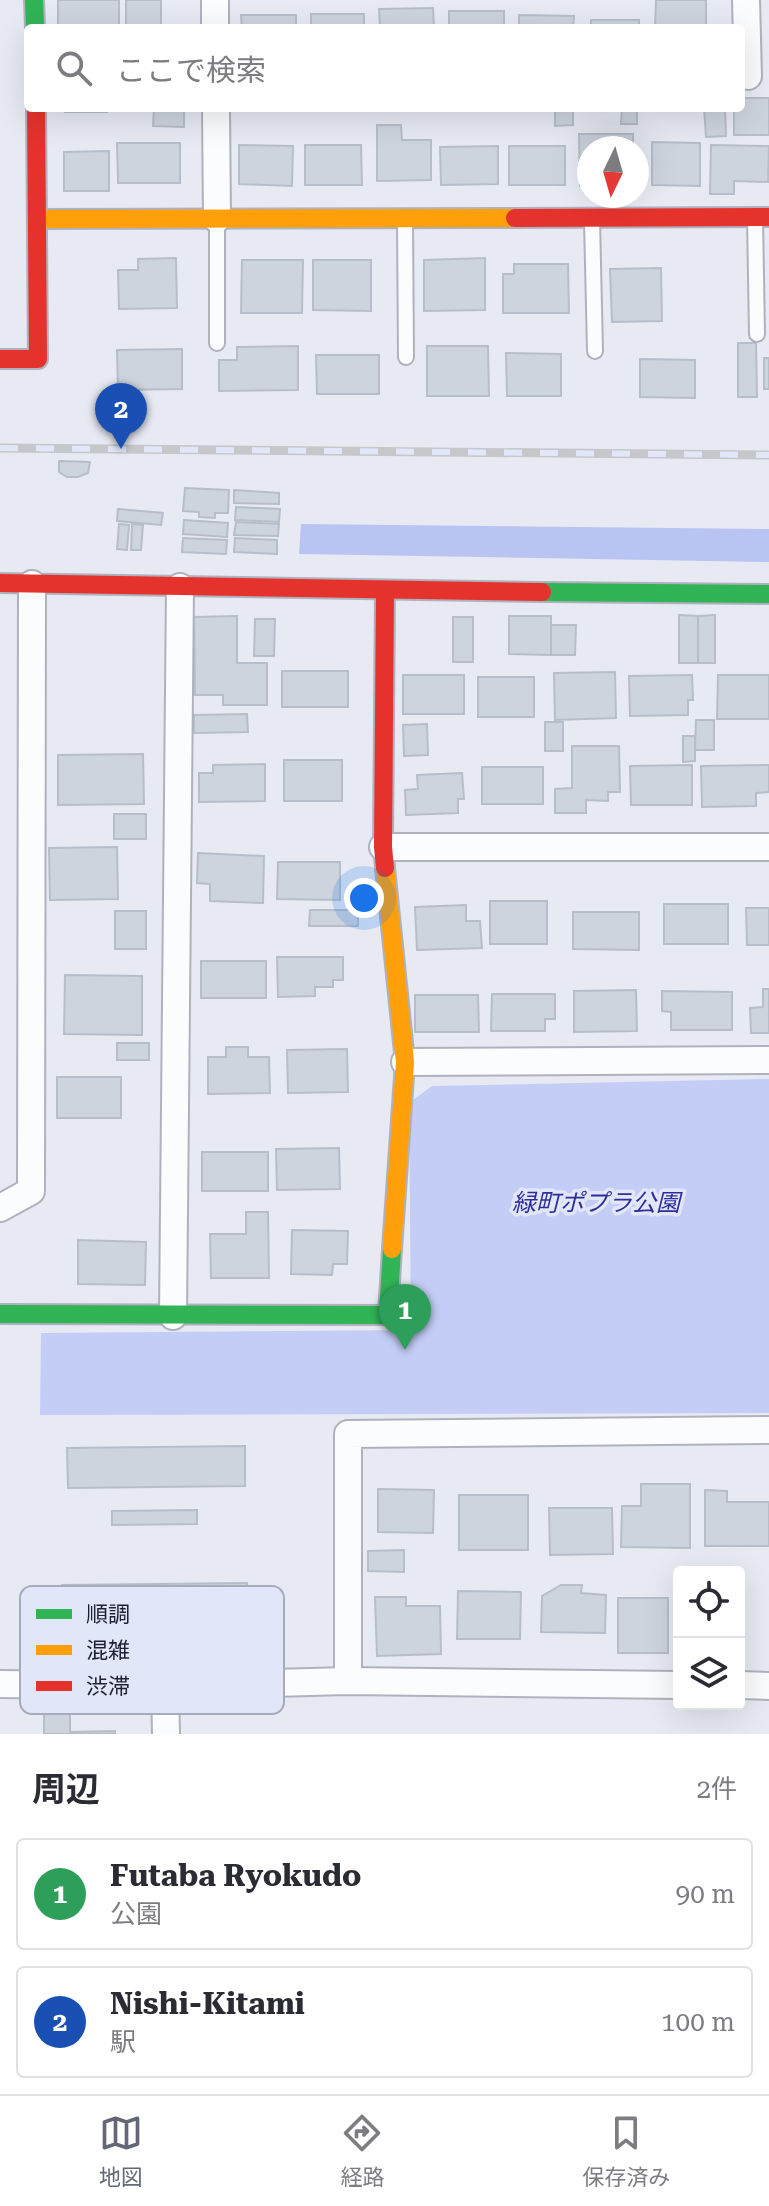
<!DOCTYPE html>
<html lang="ja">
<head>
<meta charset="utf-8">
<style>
	body { margin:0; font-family:"Roboto Serif","Noto Sans JP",serif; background:#f2f2f3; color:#2b2b33 }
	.controls { position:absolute; right:24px; bottom:24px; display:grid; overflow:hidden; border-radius:8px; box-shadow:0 8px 32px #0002 }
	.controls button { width:72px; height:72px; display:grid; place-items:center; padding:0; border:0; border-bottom:2px solid #e1e1e2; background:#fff; color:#2b2b33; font:40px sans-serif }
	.compass { position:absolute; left:577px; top:136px; width:72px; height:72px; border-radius:50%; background:#fff; box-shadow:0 8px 32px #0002; rotate:185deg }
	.you { position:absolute; left:364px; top:898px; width:28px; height:28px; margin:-20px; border:6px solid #fff; border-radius:50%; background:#1a73e8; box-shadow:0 0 0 12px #1a73e833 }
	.badge { display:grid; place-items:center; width:52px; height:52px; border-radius:50%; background:#646776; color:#fff; font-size:26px; font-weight:700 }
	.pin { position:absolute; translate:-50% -66px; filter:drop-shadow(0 2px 4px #0008) }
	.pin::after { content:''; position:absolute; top:42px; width:28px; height:24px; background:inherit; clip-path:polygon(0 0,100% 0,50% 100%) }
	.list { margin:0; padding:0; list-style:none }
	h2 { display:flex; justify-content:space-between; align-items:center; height:104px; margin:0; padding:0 32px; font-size:34px }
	h2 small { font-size:26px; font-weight:400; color:#7c7c81 }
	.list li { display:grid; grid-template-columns:52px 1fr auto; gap:24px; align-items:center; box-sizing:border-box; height:112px; margin:0 16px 16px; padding:0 16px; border:2px solid #e1e1e2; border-radius:8px }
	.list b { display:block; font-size:30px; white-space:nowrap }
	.list p { margin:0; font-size:26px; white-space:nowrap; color:#7c7c81 }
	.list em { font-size:26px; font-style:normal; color:#7c7c81 }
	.icon { flex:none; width:44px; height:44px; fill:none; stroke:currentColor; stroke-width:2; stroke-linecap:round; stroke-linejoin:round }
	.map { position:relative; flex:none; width:769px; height:1734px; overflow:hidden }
	.search { position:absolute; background:#fff; box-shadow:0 8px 32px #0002; left:24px; right:24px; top:24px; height:88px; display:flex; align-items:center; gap:20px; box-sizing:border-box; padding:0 28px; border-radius:8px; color:#7c7c81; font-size:30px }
	.sheet { height:360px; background:#fff }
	nav { display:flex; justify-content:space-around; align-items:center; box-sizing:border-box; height:112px; border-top:2px solid #e1e1e2; background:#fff; font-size:22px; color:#7c7c81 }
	nav a { display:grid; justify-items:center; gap:4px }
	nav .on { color:#646776 }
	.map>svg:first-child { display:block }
	.green { fill:#c4cdf6 }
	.forest { fill:#b9c4f2 }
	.building { fill:#cdd4de; stroke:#b7bec9; stroke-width:2 }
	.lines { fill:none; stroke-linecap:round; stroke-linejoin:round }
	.lane-casing { stroke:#afb2be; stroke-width:18 }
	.street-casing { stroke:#afb2be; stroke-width:30 }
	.fast-casing { stroke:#afb2be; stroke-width:22 }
	.slow-casing { stroke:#afb2be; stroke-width:22 }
	.jam-casing { stroke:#afb2be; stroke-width:22 }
	.lane { stroke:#fbfcfd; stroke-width:14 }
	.street { stroke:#fbfcfd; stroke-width:26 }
	.fast { stroke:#30b455; stroke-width:18 }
	.slow { stroke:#ff9f0a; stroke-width:18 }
	.jam { stroke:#e5322d; stroke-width:18 }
	.rail-casing { stroke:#c6c7ca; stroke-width:9 }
	.rail { stroke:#e1e6f9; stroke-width:6; stroke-dasharray:18; stroke-linecap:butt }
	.labels { text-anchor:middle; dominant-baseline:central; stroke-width:7; stroke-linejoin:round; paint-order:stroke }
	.park-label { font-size:24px; font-style:italic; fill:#2e2e9b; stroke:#e1e6f9 }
	.key { fill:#e1e6f9; stroke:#a6abbd; stroke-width:2 }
	.key-label { font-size:22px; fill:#1e2132 }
</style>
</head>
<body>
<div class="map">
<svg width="769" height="1734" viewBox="0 0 769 1734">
	<rect width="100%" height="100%" fill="#e7eaf3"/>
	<!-- green -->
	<path class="green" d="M769,1079v334l-729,2 1,-82 370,-3 -2,-227 23,-17z"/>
	<!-- forest -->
	<path class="forest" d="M301,524l468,5v33l-470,-8z"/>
	<!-- building -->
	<g class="building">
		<rect x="58" y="0" width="61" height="28"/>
		<rect x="126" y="0" width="35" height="28"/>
		<path d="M656,0h50v28h-51z"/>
		<path d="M433,8l1,20h-54l-1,-19z"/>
		<rect x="449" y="11" width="55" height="17"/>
		<rect x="311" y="14" width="53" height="14"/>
		<path d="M241,15h55v13h-54z"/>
		<path d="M519,15l55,1 -1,12h-54z"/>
		<rect x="591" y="20" width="48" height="8"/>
		<path d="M741,98h28v37h-35v-27h7z"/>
		<rect x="65" y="108" width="42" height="4"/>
		<path d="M154,108h30v19l-31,-1z"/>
		<path d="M555,108h18v17l-18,1z"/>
		<path d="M622,108h15v16h-16z"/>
		<path d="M704,108h21l1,28 -20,1z"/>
		<path d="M377,125h24l1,15h29v40l-54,1z"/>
		<path d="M579,134h54v14h-44v38h-9z"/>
		<path d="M652,142l48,1v43l-48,-1z"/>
		<path d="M117,143h63v40h-62z"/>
		<path d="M239,145l54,1 -1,40 -53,-2z"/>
		<path d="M305,145h56l1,40h-57z"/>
		<path d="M711,145l58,1 -1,36 -34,-1v13h-24z"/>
		<path d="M498,146v38l-57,1 -1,-38z"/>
		<rect x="509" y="146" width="56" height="39"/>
		<path d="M109,151v40h-45v-39z"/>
		<path d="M176,258l1,50 -58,1 -1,-39h20v-11z"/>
		<path d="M485,258v52l-61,1v-51z"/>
		<path d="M242,260h61l-1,53h-61z"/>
		<path d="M313,260h58v51l-58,-1z"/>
		<path d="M514,264h54l1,49h-66v-39h11z"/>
		<path d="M661,268l1,53 -50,1 -2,-53z"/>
		<path d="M738,343h18l1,54h-19z"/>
		<path d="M298,346v44l-79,1v-31h18v-13z"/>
		<path d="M427,346h61l1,50h-62z"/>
		<path d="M182,349v40l-64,1 -1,-40z"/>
		<path d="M506,353l55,1v42h-54z"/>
		<path d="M316,355h63v39h-62z"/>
		<rect x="764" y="358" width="5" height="31"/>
		<path d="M640,359l55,1v38l-55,-1z"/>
		<path d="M59,461l31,1 -2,11 -10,4h-11l-8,-5z"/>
		<path d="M185,488l44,2 -1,23h-13v5l-16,-1v-5l-16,-1z"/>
		<path d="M234,490l45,3v11l-45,-1z"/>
		<path d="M236,507l44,2 -1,13 -44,-2z"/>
		<path d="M118,509l45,4 -2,12 -44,-4z"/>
		<path d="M184,520l44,3 -1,14 -44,-3z"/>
		<path d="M236,522l43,2 -1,12 -44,-1z"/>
		<path d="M119,524l10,1 -2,25 -10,-1z"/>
		<path d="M132,524l11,1 -2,25h-10z"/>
		<path d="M183,538l44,2 -1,14 -44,-2z"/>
		<path d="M235,538l42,2v14l-43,-2z"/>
		<path d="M679,615l19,1v47h-19z"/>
		<path d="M715,615v48h-17v-47z"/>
		<path d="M237,616v47h30v42h-44v-10h-28l-1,-78z"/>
		<path d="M509,616h42v39l-42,-1z"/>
		<rect x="453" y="617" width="20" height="45"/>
		<path d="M255,619h20l-1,37h-20z"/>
		<path d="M551,625h25l-1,30h-24z"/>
		<rect x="282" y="671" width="66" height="36"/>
		<path d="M615,672l1,46 -61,2 -1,-47z"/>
		<rect x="403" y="675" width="61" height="39"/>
		<path d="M692,675l1,25h-5v15l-58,1 -1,-40z"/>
		<path d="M718,675h51v44h-52z"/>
		<rect x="478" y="677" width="56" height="40"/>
		<path d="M247,714l1,18 -54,1v-18z"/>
		<path d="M696,720h18v30h-19z"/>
		<rect x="545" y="722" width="18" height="29"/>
		<path d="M427,724l1,31 -24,1 -1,-31z"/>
		<path d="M683,736h12v25l-12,1z"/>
		<path d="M572,746h47l1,46h-12v9l-22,-1v13h-31v-24l17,-1z"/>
		<path d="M143,754l1,50 -86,1v-50z"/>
		<rect x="284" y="760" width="58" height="41"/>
		<path d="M265,764v37l-66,1v-29h14v-8z"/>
		<path d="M692,765v40h-61l-1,-39z"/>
		<path d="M769,765v27l-13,1v13l-54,1 -1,-41z"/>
		<rect x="482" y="767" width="61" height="37"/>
		<path d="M462,773l2,26h-6v14l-52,2 -1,-25 13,-1 -1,-14z"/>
		<rect x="114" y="814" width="32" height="25"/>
		<path d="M117,847l1,52 -68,1 -1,-52z"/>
		<path d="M198,853l66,3 -1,47 -53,-2v-17l-13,-1z"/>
		<path d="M278,862h62v38l-63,-1z"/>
		<rect x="490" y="901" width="57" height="43"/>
		<rect x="664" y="904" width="64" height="40"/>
		<path d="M466,905v16h14l2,27 -65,2 -2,-43z"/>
		<path d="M746,908h23v37h-22z"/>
		<path d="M310,910h48v16h-49z"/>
		<rect x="115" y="911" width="31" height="38"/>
		<path d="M573,912h66v38l-66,-1z"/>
		<path d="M277,957h66v23h-10v7h-18v9l-37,1z"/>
		<rect x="201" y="961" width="65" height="37"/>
		<path d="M65,975l77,1v59l-78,-1z"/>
		<path d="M763,989h6v44h-18l-1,-25 13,-1z"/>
		<path d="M636,990l1,41 -63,1v-41z"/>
		<path d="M662,991l70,1v38h-61v-18l-9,-1z"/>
		<path d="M492,994h63v25h-10v12h-54z"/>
		<path d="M415,995h63l1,37h-64z"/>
		<rect x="117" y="1043" width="32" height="17"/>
		<path d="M226,1047h22v10h21l1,36 -62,1v-37h18z"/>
		<path d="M347,1049l1,43 -60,1 -1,-43z"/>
		<rect x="57" y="1077" width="64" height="41"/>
		<path d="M339,1148l1,41 -63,1 -1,-41z"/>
		<rect x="202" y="1152" width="66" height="39"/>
		<path d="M246,1212h22l1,66h-58l-1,-44h36z"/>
		<path d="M292,1230l56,1 -1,33h-14l-1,11 -41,-1z"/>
		<path d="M78,1240l68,2 -1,43 -67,-1z"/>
		<path d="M245,1446v40l-177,2 -1,-40z"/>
		<path d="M641,1484h49v64l-69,-1 1,-41h19z"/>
		<path d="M378,1489l56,1 -1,43 -55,-1z"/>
		<path d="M705,1490l22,1v11h42v44h-64z"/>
		<rect x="459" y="1495" width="69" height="55"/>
		<path d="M549,1508h63l1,46 -63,1z"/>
		<path d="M197,1510v14l-85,1v-14z"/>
		<path d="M404,1550v22l-36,-1v-20z"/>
		<path d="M247,1583l1,38 -186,2v-38z"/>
		<path d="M561,1585h21l-1,8 25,2 -1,38 -64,-1 1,-36z"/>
		<path d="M458,1591l63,1 -1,47h-63z"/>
		<path d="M375,1597h31v9h34l1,48 -64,2z"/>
		<rect x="618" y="1598" width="50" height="55"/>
		<path d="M70,1709v23l45,-1v3h-71v-24z"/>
	</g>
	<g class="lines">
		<defs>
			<g id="lane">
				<path d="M755,218l2,116"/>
				<path d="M592,220l3,131"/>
				<path d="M405,221l1,136"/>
				<path d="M217,343v-124"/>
			</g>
			<g id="street">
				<path d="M215,0v28"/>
				<path d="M746,0l2,76"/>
				<path d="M216,108l1,111"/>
				<path d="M383,847h386"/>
				<path d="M405,1062l364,-2"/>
				<path d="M0,1208l31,-17 1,-607"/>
				<path d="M173,1316l7,-729"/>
				<path d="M348,1681v-247l421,-4"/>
				<path d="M0,1684l165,2 183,-5 331,4"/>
				<path d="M739,1685l30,1"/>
				<path d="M165,1686l1,48"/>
			</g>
			<g id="fast">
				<path d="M34,0l1,28"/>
				<path d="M542,592l227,2"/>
				<path d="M0,1314l388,1 4,-66"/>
			</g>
			<g id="slow">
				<path d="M38,219l477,-1"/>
				<path d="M385,868l20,194 -13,187"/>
			</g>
			<g id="jam">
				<path d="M515,218l254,-1"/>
				<path d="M0,359h38l-2,-251"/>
				<path d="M0,583l542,9"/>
				<path d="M385,591l-2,256 2,21"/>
			</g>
		</defs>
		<!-- lane casing -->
		<use href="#lane" class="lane-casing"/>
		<!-- street casing -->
		<use href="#street" class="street-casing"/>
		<!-- fast casing -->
		<use href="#fast" class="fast-casing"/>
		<!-- slow casing -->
		<use href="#slow" class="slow-casing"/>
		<!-- jam casing -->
		<use href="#jam" class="jam-casing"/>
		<!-- lane -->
		<use href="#lane" class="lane"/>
		<!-- street -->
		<use href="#street" class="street"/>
		<!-- fast -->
		<use href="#fast" class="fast"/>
		<!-- slow -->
		<use href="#slow" class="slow"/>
		<!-- jam -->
		<use href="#jam" class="jam"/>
		<defs>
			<path id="rail" d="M0,448l769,7"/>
		</defs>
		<!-- rail casing -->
		<use href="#rail" class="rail-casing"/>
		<!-- rail -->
		<use href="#rail" class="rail"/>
	</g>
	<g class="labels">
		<!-- park labels -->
		<g class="park-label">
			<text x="596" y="1203">緑町ポプラ公園</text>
		</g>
	</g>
	<!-- legend -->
	<rect x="20" y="1586" width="264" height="128" rx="12" class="key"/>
	<rect x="36" y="1609" width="36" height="10" fill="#30b455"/>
	<rect x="36" y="1645" width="36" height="10" fill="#ff9f0a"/>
	<rect x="36" y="1681" width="36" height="10" fill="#e5322d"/>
	<g class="key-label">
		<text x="86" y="1622">順調</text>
		<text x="86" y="1658">混雑</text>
		<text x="86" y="1694">渋滞</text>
	</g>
</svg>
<div class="controls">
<button><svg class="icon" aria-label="locate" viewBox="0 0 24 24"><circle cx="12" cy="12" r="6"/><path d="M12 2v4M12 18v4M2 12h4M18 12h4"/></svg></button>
<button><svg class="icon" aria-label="layers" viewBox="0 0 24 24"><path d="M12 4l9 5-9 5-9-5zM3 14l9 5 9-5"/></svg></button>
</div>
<svg class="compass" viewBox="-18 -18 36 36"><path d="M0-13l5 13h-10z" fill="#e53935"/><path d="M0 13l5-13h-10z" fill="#7c7c81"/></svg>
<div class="you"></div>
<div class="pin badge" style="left:405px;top:1350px;background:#2e9e5b">1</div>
<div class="pin badge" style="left:121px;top:449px;background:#1a4fb4">2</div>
<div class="search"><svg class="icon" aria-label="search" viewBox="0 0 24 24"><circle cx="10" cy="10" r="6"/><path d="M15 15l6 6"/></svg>ここで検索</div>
</div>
<section class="sheet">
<h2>周辺<small>2件</small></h2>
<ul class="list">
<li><span class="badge" style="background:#2e9e5b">1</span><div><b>Futaba Ryokudo</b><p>公園</p></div><em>90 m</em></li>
<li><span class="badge" style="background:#1a4fb4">2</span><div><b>Nishi-Kitami</b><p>駅</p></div><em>100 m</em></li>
</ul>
</section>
<nav>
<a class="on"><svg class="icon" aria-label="map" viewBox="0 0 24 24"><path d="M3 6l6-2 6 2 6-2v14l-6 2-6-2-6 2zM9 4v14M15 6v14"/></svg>地図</a>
<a><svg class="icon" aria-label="directions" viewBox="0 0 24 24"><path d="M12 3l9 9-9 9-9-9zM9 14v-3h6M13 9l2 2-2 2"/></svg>経路</a>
<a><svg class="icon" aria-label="saved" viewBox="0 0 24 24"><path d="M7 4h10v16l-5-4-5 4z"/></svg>保存済み</a>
</nav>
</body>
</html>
